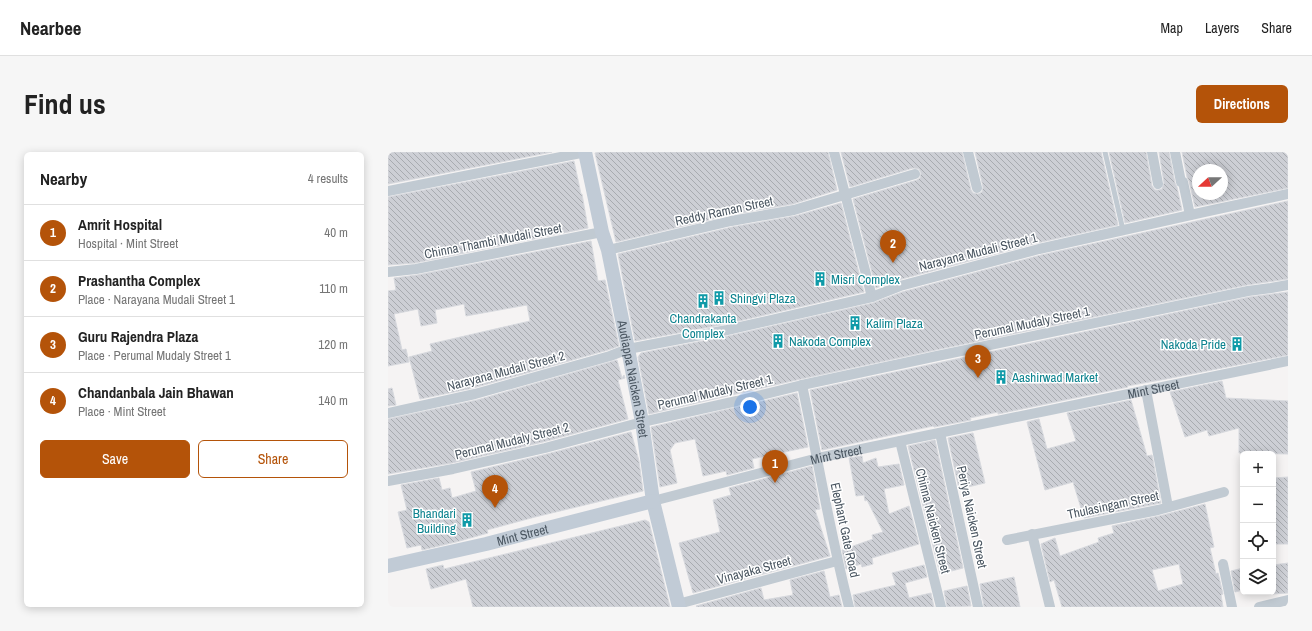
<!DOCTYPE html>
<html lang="en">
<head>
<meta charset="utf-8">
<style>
	body { margin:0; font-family:"Archivo Narrow",sans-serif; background:#f6f6f6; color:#222 }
	.controls { position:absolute; right:12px; bottom:12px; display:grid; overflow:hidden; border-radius:6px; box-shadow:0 2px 10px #0003 }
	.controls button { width:36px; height:36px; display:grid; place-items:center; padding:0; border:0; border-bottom:1px solid #e0e0e0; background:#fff; color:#222; font:20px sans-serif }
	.compass { position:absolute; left:804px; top:12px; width:36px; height:36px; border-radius:50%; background:#fff; box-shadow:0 2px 10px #0003; rotate:249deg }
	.you { position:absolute; left:362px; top:255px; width:14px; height:14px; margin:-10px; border:3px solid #fff; border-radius:50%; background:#1a73e8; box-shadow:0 0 0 6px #1a73e833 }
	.badge { display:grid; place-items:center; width:26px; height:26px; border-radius:50%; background:#b45309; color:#fff; font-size:13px; font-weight:700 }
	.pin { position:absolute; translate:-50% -33px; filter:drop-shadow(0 1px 2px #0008) }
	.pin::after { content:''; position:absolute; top:21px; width:14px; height:12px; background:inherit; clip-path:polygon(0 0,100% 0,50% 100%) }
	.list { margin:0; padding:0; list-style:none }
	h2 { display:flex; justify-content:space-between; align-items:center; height:52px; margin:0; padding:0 16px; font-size:17px }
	h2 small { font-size:13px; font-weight:400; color:#767676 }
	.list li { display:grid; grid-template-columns:26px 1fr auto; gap:12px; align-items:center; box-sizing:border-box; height:56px; padding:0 16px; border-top:1px solid #e0e0e0 }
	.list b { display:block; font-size:15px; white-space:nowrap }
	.list p { margin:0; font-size:13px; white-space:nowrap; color:#767676 }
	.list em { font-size:13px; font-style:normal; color:#767676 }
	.actions { display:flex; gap:8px; padding:12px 16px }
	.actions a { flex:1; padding:9px 0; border:1px solid #b45309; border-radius:6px; text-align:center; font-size:14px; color:#b45309 }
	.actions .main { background:#b45309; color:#fff }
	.icon { flex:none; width:22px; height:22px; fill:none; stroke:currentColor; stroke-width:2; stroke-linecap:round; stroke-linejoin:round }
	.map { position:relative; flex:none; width:900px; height:455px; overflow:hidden; border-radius:6px }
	header { display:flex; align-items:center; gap:24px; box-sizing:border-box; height:56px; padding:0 20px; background:#fff; border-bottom:1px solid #e0e0e0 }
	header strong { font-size:19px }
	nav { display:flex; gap:22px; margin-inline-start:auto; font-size:14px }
	.intro { display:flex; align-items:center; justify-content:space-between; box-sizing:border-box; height:96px; padding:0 24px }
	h1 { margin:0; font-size:28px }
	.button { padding:10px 18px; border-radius:6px; background:#b45309; color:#fff; font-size:14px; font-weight:700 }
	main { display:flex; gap:24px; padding:0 24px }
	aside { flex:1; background:#fff; border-radius:6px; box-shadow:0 2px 10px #0003 }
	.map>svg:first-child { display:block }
	.building { fill:url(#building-back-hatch); stroke:#d7d9de; fill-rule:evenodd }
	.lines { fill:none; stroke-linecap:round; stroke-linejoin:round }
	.lane { stroke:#c1cad2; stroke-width:5 }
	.street { stroke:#c1cad2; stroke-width:10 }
	.secondary { stroke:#c1cbd6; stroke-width:14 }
	.labels { text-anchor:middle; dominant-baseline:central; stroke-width:3; stroke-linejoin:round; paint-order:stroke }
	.street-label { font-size:13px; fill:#4a5661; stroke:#fff }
	.culture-label { font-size:13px; fill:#0d838f; stroke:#fff; text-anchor:start }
</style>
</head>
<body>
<header>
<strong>Nearbee</strong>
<nav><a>Map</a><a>Layers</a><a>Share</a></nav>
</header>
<div class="intro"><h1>Find us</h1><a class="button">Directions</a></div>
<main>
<aside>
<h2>Nearby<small>4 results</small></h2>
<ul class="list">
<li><span class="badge">1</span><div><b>Amrit Hospital</b><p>Hospital · Mint Street</p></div><em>40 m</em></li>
<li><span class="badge">2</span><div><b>Prashantha Complex</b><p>Place · Narayana Mudali Street 1</p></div><em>110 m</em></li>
<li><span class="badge">3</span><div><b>Guru Rajendra Plaza</b><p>Place · Perumal Mudaly Street 1</p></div><em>120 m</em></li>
<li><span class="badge">4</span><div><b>Chandanbala Jain Bhawan</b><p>Place · Mint Street</p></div><em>140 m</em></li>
</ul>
<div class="actions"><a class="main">Save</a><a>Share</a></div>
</aside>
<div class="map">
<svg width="900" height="455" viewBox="0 0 900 455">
	<defs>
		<pattern id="building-back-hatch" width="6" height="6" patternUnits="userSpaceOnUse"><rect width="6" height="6" fill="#cdcfd5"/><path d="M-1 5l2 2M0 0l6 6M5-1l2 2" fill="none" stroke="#a8abb0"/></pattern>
	</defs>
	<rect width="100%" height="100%" fill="#f5f3f3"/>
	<!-- building -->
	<g class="building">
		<path d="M0,0h164l-164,32z"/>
		<path d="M213,0h227l9,38 -44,14 -63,11 -114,27 -21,-89z"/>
		<path d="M453,0h121l9,38 2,3 5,1 4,-2 1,-5 -8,-35h126l17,73 -81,18 -139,37 -22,8 -23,-89 64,-19 3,-2 1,-5 -2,-4 -6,-1 -63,19z"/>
		<path d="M721,0h37l6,34 3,4h4l3,-1 2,-6 -5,-31h10l6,31 2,4 5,23 -57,13z"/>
		<path d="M794,0h106v36l-93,19 -6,-26 -2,-4zM810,18h24v24h-24z"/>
		<path d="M186,9l7,33h1l6,34 -173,35 -27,2v-68z"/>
		<path d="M900,49v78l-41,6 -311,65 -135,29 -152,35 -11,-57 3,-4 87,-17 145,-33 29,-11 139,-37z"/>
		<path d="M453,51l23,89 -138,32 -91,17 -17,-87 114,-27 63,-11z"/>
		<path d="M203,89l7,40 7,-1 14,66 -11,4 -135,38 -53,11 -11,-42 23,-6 -2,-7 100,-23 -3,-16 -61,11 -2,-12 -29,6 2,13 -16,3 -3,-17 -24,5 8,36 4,-1 3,13 -21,4v-75l8,-1 -2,-12 23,-3z"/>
		<path d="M900,140v63l-122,24 -39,7 1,1 -130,27v-2l-28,6 1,2 -37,7 -1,-1 -111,24 -12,-60 439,-93z"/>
		<path d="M229,208l5,18 2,-3 1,3 -7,2 10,39 -85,23 -91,21 -64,11v-55l89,-19z"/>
		<path d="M834,229l4,17 62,3v53l-49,-1v-25l-30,8 -2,-6 -22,7 -15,-45z"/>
		<path d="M4,236l4,17 -8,1v-17z"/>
		<path d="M409,241l11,54 -56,12 2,9 -27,7 -1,-4 -23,5 -8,-37 -20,4 -5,7 7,33 -17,4 -9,-60z"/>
		<path d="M743,248l16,56 5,-1 9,48 -77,15 -11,-36 -28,8 -18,-68 12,-3 8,30 29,-8 -9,-28z"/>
		<path d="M243,280l8,29 4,30 -108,26 -48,13 1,3 -32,9 -34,8 -1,-5 -14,3 -9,-36 9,-2 -6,-25 38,-7 3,12 8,-2 2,10 24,-7 -5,-19 76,-18z"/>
		<path d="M585,281l12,50 -26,6 -11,-51z"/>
		<path d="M547,288l28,128 -23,6 -32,-128z"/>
		<path d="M474,304l1,7 13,-5 2,9 21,-3 5,21 -20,4 5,25 20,-8 10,38 -47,14 1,6 -11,3 -1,-3 -15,5 -4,-19 31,-11 -1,-4 11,-3 -16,-32 -2,1 -1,-6 -8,1 -7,-38z"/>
		<path d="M424,314l8,43 -5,1 15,46 -137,37 -14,-50 41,-11 -7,-32 18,-5 -2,-7z"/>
		<path d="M900,325v67h-15v-66z"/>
		<path d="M817,352l9,43 -4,1 6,26 2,-1 5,21 -2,1 2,12h-161l-8,-27 -4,2 -9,-38 14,-6 5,18 39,-14 -1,-4 16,-5 -2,-7 47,-10zM791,412l4,20 -25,7 -6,-21z"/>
		<path d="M257,368l4,2 21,85h-197l-7,-28 -35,10 -5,-20 17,-4 1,4z"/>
		<path d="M900,411v30l-15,1v-29z"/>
		<path d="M536,413l3,12 -22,6 4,15 22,-5 3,14h-79l-2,-12 43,-10 -4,-12z"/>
		<path d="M855,416v22l-8,2 -4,-21z"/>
		<path d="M436,419l6,26 9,-2 3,12h-145l-1,-1 65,-18 3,12 29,-5 -3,-15z"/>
		<path d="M626,425l6,30h-36l-4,-23z"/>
		<path d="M579,434l4,20 -24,1 -3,-16z"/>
	</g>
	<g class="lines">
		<!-- lane -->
		<path class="lane" d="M717,0l18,78"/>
		<!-- street -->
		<g class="street">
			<path d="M446,0l38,145"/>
			<path d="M580,0l9,36"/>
			<path d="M764,0l6,32"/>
			<path d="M787,0l6,30h2l7,33"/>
			<path d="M0,39l198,-39"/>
			<path d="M220,98l123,-29 63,-11 121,-36"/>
			<path d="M0,120l28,-3 186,-37"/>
			<path d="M414,233c16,74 28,149 47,222"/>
			<path d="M758,238l22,117"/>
			<path d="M0,261l87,-19 135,-38 18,-7 99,-19 145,-33 28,-11 139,-37 165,-37 84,-18"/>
			<path d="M552,281l38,174"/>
			<path d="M512,289l41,166"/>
			<path d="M0,329l65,-12 92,-21 97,-26 95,-21 65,-16 135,-29 311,-65 23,-3 17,-3"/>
			<path id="s1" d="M265,349l165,-43 470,-97"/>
			<path d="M644,382l18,73"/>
			<path d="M619,388l151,-30 66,-18"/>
			<path d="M835,412l9,43"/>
			<path d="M290,452l159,-43"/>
			<path d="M871,455l29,-7"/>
		</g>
		<!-- secondary -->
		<g class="secondary">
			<path id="s2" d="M197,0l17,80 6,18 20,99 14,73 11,79 26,106"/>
			<path id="s3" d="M0,414l98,-22 167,-43"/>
		</g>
	</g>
	<!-- icons -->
	<defs>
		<symbol id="building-bare" viewBox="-9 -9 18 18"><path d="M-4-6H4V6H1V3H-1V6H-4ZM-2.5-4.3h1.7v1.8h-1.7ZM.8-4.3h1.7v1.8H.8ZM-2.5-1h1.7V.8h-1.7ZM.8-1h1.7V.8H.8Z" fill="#0f9aa8" stroke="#fff" stroke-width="2.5" paint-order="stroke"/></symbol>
	</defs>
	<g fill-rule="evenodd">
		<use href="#building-bare" x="422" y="117" width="20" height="20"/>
		<use href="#building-bare" x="321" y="136" width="20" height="20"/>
		<use href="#building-bare" x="305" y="139" width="20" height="20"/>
		<use href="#building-bare" x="457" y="161" width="20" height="20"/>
		<use href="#building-bare" x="380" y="179" width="20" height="20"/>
		<use href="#building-bare" x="839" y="182" width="20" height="20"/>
		<use href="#building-bare" x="603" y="215" width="20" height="20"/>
		<use href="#building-bare" x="69" y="358" width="20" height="20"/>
	</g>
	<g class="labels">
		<!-- street labels -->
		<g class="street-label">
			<text transform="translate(336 59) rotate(-12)">Reddy Raman Street</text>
			<text transform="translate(105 89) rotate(-11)">Chinna Thambi Mudali Street</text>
			<text transform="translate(590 100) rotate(-14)">Narayana Mudali Street 1</text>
			<text transform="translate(644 171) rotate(-12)">Perumal Mudaly Street 1</text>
			<text transform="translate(118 219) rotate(-15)">Narayana Mudali Street 2</text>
			<text stroke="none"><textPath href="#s2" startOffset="232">Audiappa Naicken Street</textPath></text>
			<text stroke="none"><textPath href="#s1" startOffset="513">Mint Street</textPath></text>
			<text transform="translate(327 240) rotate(-13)">Perumal Mudaly Street 1</text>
			<text transform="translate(124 289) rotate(-14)">Perumal Mudaly Street 2</text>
			<text stroke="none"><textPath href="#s1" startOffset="189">Mint Street</textPath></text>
			<text transform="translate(725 353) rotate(-12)">Thulasingam Street</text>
			<text transform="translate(584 365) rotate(78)">Periya Naicken Street</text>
			<text transform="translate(545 369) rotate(76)">Chinna Naicken Street</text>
			<text transform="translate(457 378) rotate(78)">Elephant Gate Road</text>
			<text stroke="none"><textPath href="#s3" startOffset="138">Mint Street</textPath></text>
			<text transform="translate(366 418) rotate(-15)">Vinayaka Street</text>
		</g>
		<!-- culture labels -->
		<g class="culture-label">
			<text x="443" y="127">Misri Complex</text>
			<text x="342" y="146">Shingvi Plaza</text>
			<text x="315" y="166" text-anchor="middle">Chandrakanta<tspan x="315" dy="15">Complex</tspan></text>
			<text x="478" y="171">Kalim Plaza</text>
			<text x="401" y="189">Nakoda Complex</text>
			<text x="838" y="192" text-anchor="end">Nakoda Pride</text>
			<text x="624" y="225">Aashirwad Market</text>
			<text x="68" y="361" text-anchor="end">Bhandari<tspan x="68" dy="15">Building</tspan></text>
		</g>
	</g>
</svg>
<div class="controls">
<button>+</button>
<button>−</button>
<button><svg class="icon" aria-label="locate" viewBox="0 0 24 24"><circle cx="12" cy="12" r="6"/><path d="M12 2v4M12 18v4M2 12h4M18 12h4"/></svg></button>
<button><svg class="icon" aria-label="layers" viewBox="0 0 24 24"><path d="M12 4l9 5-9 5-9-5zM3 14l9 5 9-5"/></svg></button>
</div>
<svg class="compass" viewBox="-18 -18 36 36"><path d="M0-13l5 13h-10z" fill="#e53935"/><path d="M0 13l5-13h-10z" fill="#767676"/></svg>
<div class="you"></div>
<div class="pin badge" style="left:387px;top:331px">1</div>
<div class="pin badge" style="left:505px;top:111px">2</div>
<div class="pin badge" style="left:590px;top:226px">3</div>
<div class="pin badge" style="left:107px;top:356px">4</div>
</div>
</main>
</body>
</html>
